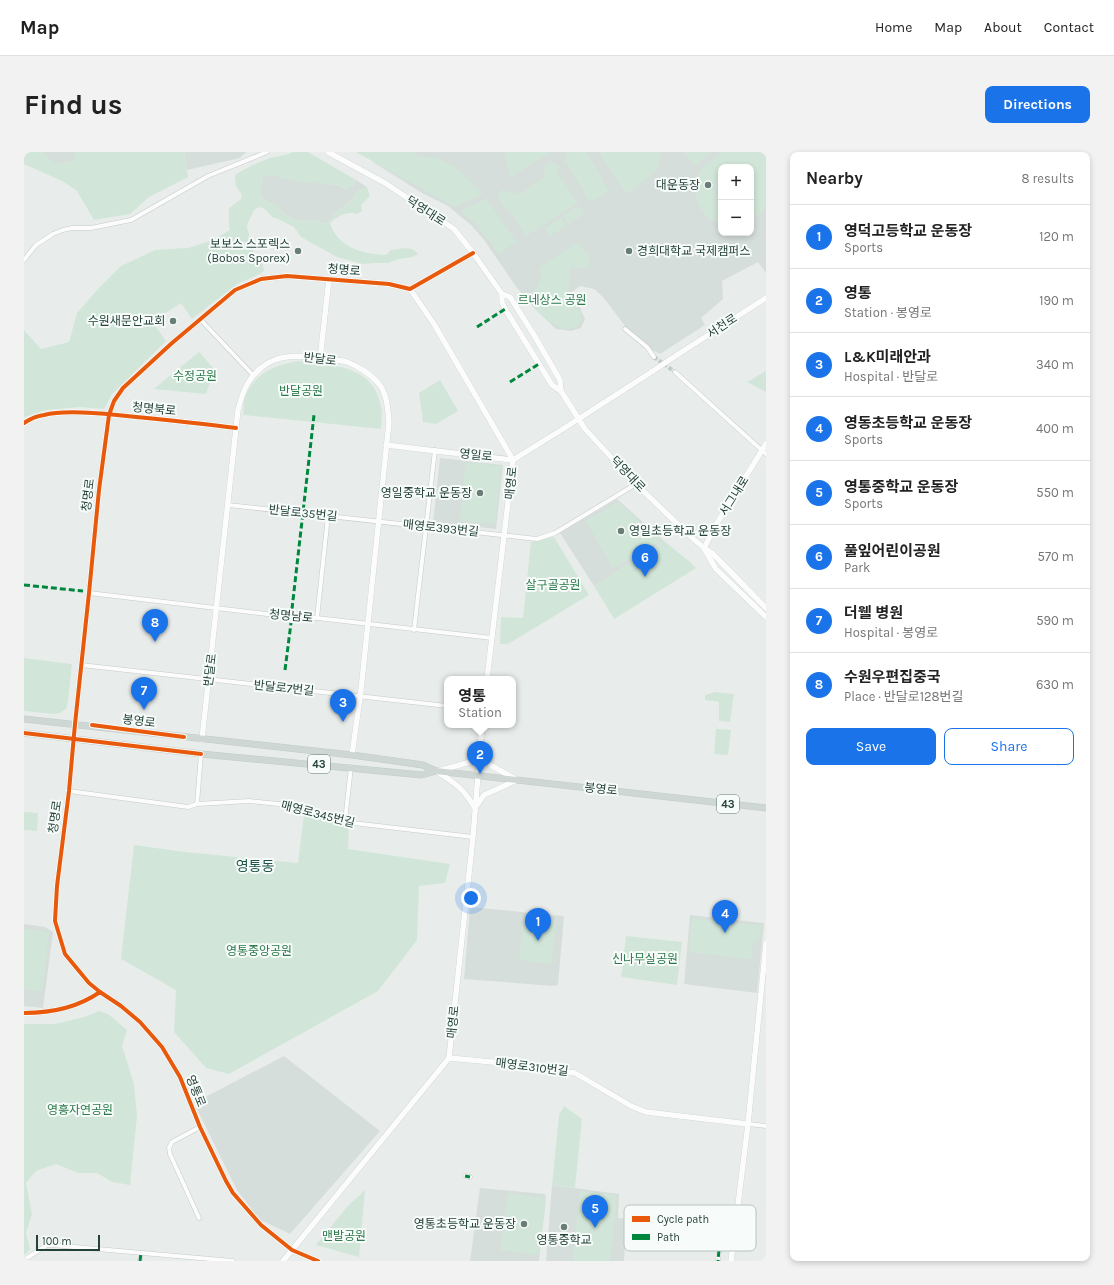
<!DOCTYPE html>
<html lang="en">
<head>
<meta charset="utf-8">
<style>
	body { margin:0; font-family:Karla,"Noto Sans KR",sans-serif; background:#f2f2f2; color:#222 }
	.controls { position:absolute; right:12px; top:12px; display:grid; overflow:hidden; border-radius:8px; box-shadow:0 2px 6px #0003 }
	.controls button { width:36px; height:36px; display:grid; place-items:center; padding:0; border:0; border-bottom:1px solid #e0e0e0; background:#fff; color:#222; font:20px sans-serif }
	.scale { position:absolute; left:12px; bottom:10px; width:64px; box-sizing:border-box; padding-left:4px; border:2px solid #24423a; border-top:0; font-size:11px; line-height:14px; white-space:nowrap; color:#24423a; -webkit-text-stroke:3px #f7fbf9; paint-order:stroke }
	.you { position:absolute; left:447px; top:746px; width:14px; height:14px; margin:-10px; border:3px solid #fff; border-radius:50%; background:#1a73e8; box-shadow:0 0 0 6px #1a73e833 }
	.badge { display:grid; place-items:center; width:26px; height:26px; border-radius:50%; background:#1a73e8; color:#fff; font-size:13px; font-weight:700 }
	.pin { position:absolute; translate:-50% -33px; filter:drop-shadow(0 1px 2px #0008) }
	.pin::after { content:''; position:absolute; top:21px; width:14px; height:12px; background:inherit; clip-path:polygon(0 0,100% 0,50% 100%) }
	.popup { position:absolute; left:420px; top:524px; width:72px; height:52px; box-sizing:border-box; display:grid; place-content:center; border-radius:8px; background:#fff; filter:drop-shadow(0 1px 3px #0005); font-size:13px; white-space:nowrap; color:#767676 }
	.popup b { font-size:15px; color:#222 }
	.popup::after { content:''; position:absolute; left:50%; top:100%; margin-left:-8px; border:8px solid transparent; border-top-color:#fff }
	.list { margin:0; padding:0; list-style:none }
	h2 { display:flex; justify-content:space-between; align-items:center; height:52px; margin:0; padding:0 16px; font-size:17px }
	h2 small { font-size:13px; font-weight:400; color:#767676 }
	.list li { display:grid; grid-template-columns:26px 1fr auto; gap:12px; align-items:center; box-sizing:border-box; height:64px; padding:0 16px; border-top:1px solid #e0e0e0 }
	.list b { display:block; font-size:15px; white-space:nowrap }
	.list p { margin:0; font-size:13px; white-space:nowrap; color:#767676 }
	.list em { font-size:13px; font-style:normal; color:#767676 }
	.actions { display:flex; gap:8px; padding:12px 16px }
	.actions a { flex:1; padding:9px 0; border:1px solid #1a73e8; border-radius:8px; text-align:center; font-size:14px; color:#1a73e8 }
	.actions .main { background:#1a73e8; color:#fff }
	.map { position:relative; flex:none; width:742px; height:1109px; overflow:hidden; border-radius:8px }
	header { display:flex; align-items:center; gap:24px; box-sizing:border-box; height:56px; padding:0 20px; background:#fff; border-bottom:1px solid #e0e0e0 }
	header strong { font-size:19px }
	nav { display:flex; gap:22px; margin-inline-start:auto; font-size:14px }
	.intro { display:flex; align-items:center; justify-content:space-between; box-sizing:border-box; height:96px; padding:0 24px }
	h1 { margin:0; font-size:28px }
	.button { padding:10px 18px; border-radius:8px; background:#1a73e8; color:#fff; font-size:14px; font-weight:700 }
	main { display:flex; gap:24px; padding:0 24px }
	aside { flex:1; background:#fff; border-radius:8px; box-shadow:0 2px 6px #0003 }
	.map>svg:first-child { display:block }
	.built { fill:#d6dedb; fill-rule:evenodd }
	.green { fill:#d1e6d8 }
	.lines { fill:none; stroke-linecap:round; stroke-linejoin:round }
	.street-tunnel { stroke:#c1cbc8; stroke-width:4; stroke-dasharray:4 2; stroke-linecap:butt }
	.street-casing { stroke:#c5cac8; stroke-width:5 }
	.secondary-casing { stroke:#c3cbc8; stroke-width:6 }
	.primary-casing { stroke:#c3ccc9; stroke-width:7 }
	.street { stroke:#fcfcfc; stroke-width:4 }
	.secondary { stroke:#fcfcfc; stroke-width:5.5 }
	.primary { stroke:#cfd7d5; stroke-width:6 }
	.secondary-bridge-casing { stroke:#c3cbc8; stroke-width:6; stroke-linecap:butt }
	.secondary-bridge { stroke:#fcfcfc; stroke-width:5.5 }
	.quiet { stroke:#00873e; stroke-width:3; stroke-dasharray:6 3; stroke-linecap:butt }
	.cycleway-casing { stroke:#f7fbf9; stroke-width:6 }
	.cycleway { stroke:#e8590c; stroke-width:4 }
	.poi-dot { fill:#697e78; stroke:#f7fbf9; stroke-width:1.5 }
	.labels { text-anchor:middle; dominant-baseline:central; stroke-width:4; stroke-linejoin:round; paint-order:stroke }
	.shield { fill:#f7fbf9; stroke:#637a73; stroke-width:1 }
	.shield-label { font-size:11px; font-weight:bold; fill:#24423a }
	.poi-label { font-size:12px; fill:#24423a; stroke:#f7fbf9; text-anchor:end }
	.street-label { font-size:12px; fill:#24423a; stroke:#f7fbf9 }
	.park-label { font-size:12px; fill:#2d7a4b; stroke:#f7fbf9 }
	.quarter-label { font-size:14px; fill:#1f5548; stroke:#f7fbf9 }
	.key { fill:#f7fbf9; stroke:#b8c4c0; stroke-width:1 }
	.key-label { font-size:11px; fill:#24423a }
</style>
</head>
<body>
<header>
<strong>Map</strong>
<nav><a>Home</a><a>Map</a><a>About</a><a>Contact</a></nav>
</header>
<div class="intro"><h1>Find us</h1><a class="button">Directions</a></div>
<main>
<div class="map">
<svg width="742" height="1109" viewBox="0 0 742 1109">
	<rect width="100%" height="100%" fill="#e8edeb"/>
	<!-- built -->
	<g class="built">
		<path d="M19,0h34l-4,10 -18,2 -10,-8z"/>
		<path d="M160,0h62l-6,6 -53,12z"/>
		<path d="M355,0h387v121l-8,-11 -36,19 1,18 -22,19 4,7 -45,29 -12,-6 -23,-22 -22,-29 -9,-8 -14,-3 -9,7 9,15 5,11 -4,9 -10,3 -15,-2 -21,-20 -18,-21 -33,-48 -13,-15 -23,-19 -26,-13 -49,-31zM697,15h30v66h-30z"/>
		<path d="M243,23h8l7,3 56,7 8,4 6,-3 4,-6 11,7 -11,5 -1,4 -10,10 -11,7 -1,5 -9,6 -9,-4h-21l-9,-5 -9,-10 -6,-2 -7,-4 -3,-6 2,-15z"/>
		<path d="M416,306l63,7 -7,64 -63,-7z"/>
		<path d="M593,347l47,42 -70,45 -34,-53z"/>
		<path d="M446,755l94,9 -6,69 -5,1 -89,-7z"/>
		<path d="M666,763l74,8 -7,70 -73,-9z"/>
		<path d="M0,772l21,3 8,5 -10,76 -19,-2z"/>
		<path d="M260,904l96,75 -90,103 -31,-15 -22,-29 -43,-87z"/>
		<path d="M528,1033l67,9 -1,24 9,1 -3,42h-78z"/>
		<path d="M456,1036l65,6 1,4 -7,63h-69z"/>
	</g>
	<!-- green -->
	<g class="green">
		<path d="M0,0h19l2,3 10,8 17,-1 4,-10h108l4,25 -39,20 -19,17 -36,6 -17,-29 -13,-9 -40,-18z"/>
		<path d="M269,0h15l48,28 -4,6 -6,3 -8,-4 -36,-3 -20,-4 -7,-3h-8l-5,4 -2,14 3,6 7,4 6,2 9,10 9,5h21l9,4 9,-6v-5c9,-4 20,-12 23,-21l11,-5 3,9 -9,9 1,6 -5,3c-11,-3 -18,2 -27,9 8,25 33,31 56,32l5,-5c9,-1 21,-5 27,4l-5,3 -14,2 -11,4h-11l-14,1 -26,-7 -36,-20 -7,-10 -16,-8 -6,-2 -7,-8 -6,-2 -5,3 -6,13 -1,4 2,7 -1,10 15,20 1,7 -4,3 -23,10 -45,35 -11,-16 -29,19 14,19 -54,53 -8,15 -24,-2 -34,3 -22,7v-87l17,19 28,-7 8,-29 21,-24 23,-23 34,-16 33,-2 25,-8 17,-10 -1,-3v-19l12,-9 1,-5c-6,-5 -7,-11 -7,-19 11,-7 26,-14 39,-18 6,-1 12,-2 19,-5z"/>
		<path d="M332,0h56l8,5h11l6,1 18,9 28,27 -28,13z"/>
		<path d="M481,0h45l-39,25 -6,-20z"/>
		<path d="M543,0h19l23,39 -19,11 -23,-39h-2z"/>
		<path d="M575,0h60c8,16 -20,32 -30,40h-4z"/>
		<path d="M660,0h28l-18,14z"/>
		<path d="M700,0h42v57l-15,11v-53h-30v58c-14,-4 -26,-21 -26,-35 -1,-7 4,-18 9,-23 5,-6 14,-11 20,-15z"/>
		<path d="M525,10l5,1 1,2 6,1 -5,4 21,33 -51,33 -17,-26 -2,1 -10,-16 5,-5 16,4v1l26,-17 1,-13z"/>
		<path d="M463,47l29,43 -17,12 -22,-29 -17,-14z"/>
		<path d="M554,54l6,8 -16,10 -6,-8z"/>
		<path d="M537,66l5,8 -16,10 -5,-8z"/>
		<path d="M554,90l12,17 -2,10 -18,-2 -2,26 12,19 2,7 -4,7c-4,1 -9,3 -13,3 -9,-1 -34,-20 -34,-30 1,-12 15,-14 8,-31z"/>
		<path d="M175,200l17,19 -6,12 -4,11 -52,-5z"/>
		<path d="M275,209c33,4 76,4 82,46 2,7 0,15 0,22l-138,-14c1,-5 0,-13 2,-18 11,-25 29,-32 54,-36z"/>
		<path d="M742,219v21l-19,-10z"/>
		<path d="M416,228l18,31 -22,13 -13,-2 -4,-29z"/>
		<path d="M442,310l35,4 -6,58 -35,-3z"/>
		<path d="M594,350l43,39 -48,27 -27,-47z"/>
		<path d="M530,385l35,58 -81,49h-8l1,-27 22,1 8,-76z"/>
		<path d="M640,389l26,21 6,6 -82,51 -20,-33z"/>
		<path d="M0,506l48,6 -4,38 -2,7 -6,4 -7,1 -29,-3z"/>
		<path d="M691,540l19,2 -4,28 -11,-1v-19l-14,-2v-5z"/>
		<path d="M692,577l15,1 -3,25 -14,-1z"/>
		<path d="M0,660l14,1 -1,18 -13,-1z"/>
		<path d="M280,663l17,3 28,9 -1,22 102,15 -5,19 -26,3 -2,54 -39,51 -149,83 -23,-6 -32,-36 2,-42 -55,-31 13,-114 51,7 113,11z"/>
		<path d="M500,765l32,4 -5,43 -32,-4z"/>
		<path d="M668,766l69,8 -1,13 -7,4 -2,16 -62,-7z"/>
		<path d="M0,777l25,3 -7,59 -18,-2z"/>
		<path d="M602,784l56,6 -5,43 -56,-8z"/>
		<path d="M75,859l9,3 19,16 -5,16 12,38 3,32 -7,69 -18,-3 -15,-9h-19l-22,-9 -20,7 -10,12 6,31 -6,19 4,16 -6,7v-232h31l29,-7z"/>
		<path d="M540,954l18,13 -7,69 -23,-3 7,-70z"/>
		<path d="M341,1038l-6,67 -43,-12 31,-38z"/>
		<path d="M556,1039l37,4 -7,66h-37z"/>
		<path d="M484,1041l38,5 -7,57 -38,-5z"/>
	</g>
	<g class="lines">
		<!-- street-tunnel -->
		<path class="street-tunnel" d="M630,205l21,15"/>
		<defs>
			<g id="street">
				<path d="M0,108l12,-15 17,-11 10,-4 9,-2h19l40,-8 77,-44 59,-24"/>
				<path d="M176,167l53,56"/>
				<path d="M601,177l22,18 7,10"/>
				<path d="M651,220l91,82"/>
				<path d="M204,353l309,34 18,-6 81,-49"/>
				<path d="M65,441l178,21 50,4 175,20"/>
				<path d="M293,466l11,-102"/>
				<path d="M390,478l21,-180"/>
				<path d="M57,513l366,41"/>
				<path d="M45,639l119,16 9,-3 52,-3 39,4 35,9 12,5 18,4 120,14"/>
				<path d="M173,652l4,-50"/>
				<path d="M321,669l6,-54"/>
				<path d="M724,972l18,2"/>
				<path d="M441,1024l5,1"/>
				<path d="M175,1066l-29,-64 -1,-6 3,-6 28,-15"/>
				<path d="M681,1085l15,2 -2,22"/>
				<path d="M0,1108l23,-15h5l181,16"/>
				<path d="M116,1109l1,-8"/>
			</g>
			<g id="secondary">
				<path d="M304,0l57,31 69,46 19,24 29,41v8l3,7 47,76 9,6 24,38 51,55 54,52 14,12 8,5 54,55"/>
				<path d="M386,137l24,35 79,136 -26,219"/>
				<path d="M478,142l8,3 24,38 26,45 1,11"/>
				<path d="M653,203l89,-57"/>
				<path d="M296,207l9,-80"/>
				<path d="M0,271c6,-4 13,-7 20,-8 19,-5 53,-2 73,0 40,4 80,8 119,13"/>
				<path d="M362,293l127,15 53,-33 87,-56"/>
				<path d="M680,396l13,-25 49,-79"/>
				<path d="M681,398l11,19 50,48"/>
				<path d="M178,587l36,-329c4,-16 9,-31 23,-42 18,-16 43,-12 64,-9 7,1 15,1 22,3 11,4 25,13 32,22 8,9 9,27 10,38l-28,268 -9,65"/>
				<path d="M458,593l5,18 30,17"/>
				<path d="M412,619c19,12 27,17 39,37l9,-13 33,-15"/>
				<path d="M414,619l32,-9 9,-18"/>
				<path d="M76,840l-11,-9 -24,-29 -10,-33 2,-35 12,-95 6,-67 14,-131 10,-103 10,-75 5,-14 9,-13 49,-45 63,-53 26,-11 26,-3 102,8 21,5 63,-36"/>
				<path d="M0,861c28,0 53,-5 76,-21l21,14 19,16 22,25 18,30 20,50 26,54 7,12 28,32 31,25 26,11"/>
				<path d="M425,906l43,4 83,11 56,33 15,6 102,12"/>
				<path d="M259,1109l166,-203 24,-221 9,-112"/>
				<path d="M707,1109l17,-137 18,-181"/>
			</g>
			<g id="primary">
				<path d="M0,567l328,36 71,10 13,6 330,37"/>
				<path d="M0,581l177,21 221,21 14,-4"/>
			</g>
		</defs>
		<!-- street casing -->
		<use href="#street" class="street-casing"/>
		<!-- secondary casing -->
		<use href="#secondary" class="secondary-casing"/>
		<!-- primary casing -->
		<use href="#primary" class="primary-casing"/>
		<!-- street -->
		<use href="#street" class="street"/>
		<!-- secondary -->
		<use href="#secondary" class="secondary"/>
		<!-- primary -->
		<use href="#primary" class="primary"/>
		<defs>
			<path id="secondary-bridge" d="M629,219l24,-16"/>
		</defs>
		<!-- secondary-bridge casing -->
		<use href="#secondary-bridge" class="secondary-bridge-casing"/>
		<!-- secondary-bridge -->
		<use href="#secondary-bridge" class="secondary-bridge"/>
		<!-- quiet -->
		<g class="quiet">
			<path d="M453,175l28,-18"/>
			<path d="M486,230l29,-18"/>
			<path d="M0,433l59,6"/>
			<path d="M268,457l22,-194"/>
			<path d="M261,518l6,-47"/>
			<path d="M441,1024l5,1"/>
			<path d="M681,1085l15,2 -2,22"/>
			<path d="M116,1109l1,-8"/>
		</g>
		<defs>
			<g id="cycleway">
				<path d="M0,271c6,-4 13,-7 20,-8 19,-5 53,-2 73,0 40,4 80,8 119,13"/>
				<path d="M68,573l92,12"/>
				<path d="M0,581l177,21"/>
				<path d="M76,840l-11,-9 -24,-29 -10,-33 2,-35 12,-95 6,-67 14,-131 10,-103 10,-75 5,-14 9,-13 49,-45 63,-53 26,-11 26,-3 102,8 21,5 63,-36"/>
				<path d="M0,861c28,0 53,-5 76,-21l21,14 19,16 22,25 18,30 20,50 26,54 7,12 28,32 31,25 26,11"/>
			</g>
		</defs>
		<!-- cycleway casing -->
		<use href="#cycleway" class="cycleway-casing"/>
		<!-- cycleway -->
		<use href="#cycleway" class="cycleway"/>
	</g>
	<!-- markers -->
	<g class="poi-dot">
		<circle cx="684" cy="33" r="4"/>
		<circle cx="274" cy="99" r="4"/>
		<circle cx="605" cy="99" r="4"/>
		<circle cx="149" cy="169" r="4"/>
		<circle cx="456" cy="341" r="4"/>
		<circle cx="597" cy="379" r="4"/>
		<circle cx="500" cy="1072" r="4"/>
		<circle cx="540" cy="1075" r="4"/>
	</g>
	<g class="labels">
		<!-- shield labels -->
		<g class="shield">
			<rect x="284" y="603" width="22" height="18" rx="3"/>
			<rect x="693" y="643" width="22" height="18" rx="3"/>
		</g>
		<g class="shield-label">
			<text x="295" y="612">43</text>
			<text x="704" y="652">43</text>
		</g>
		<!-- poi labels -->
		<g class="poi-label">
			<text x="676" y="33">대운동장</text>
			<text x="266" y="92">보보스 스포렉스<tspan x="266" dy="14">(Bobos Sporex)</tspan></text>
			<text x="613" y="99" text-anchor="start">경희대학교 국제캠퍼스</text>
			<text x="141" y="169">수원새문안교회</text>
			<text x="448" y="341">영일중학교 운동장</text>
			<text x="605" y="379" text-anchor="start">영일초등학교 운동장</text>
			<text x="492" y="1072">영통초등학교 운동장</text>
			<text x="540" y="1088" text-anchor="middle">영통중학교</text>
		</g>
		<!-- street labels -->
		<g class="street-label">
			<text transform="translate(402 59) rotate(33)">덕영대로</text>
			<text transform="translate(320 118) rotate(4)">청명로</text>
			<text transform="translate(698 174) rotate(-33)">서천로</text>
			<text transform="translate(296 207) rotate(7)">반달로</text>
			<text transform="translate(130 257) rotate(5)">청명북로</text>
			<text transform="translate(452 303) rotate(6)">영일로</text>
			<text transform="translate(604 322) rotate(46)">덕영대로</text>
			<text transform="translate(487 331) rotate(-84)">매영로</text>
			<text transform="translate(64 343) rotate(-83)">청명로</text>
			<text transform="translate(710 344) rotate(-58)">서그내로</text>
			<text transform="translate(279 361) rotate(6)">반달로35번길</text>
			<text transform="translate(417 376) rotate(6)">매영로393번길</text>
			<text transform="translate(267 464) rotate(5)">청명남로</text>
			<text transform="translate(186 518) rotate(-83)">반달로</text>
			<text transform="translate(260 536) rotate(6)">반달로7번길</text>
			<text transform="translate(115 569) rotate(7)">봉영로</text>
			<text transform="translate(577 637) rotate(6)">봉영로</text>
			<text transform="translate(294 662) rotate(14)">매영로345번길</text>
			<text transform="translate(31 665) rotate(-82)">청명로</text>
			<text transform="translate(429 870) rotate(-84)">매영로</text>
			<text transform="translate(508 915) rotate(7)">매영로310번길</text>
			<text transform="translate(172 939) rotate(68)">영통로</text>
		</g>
		<!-- park labels -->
		<g class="park-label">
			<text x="528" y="148">르네상스 공원</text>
			<text x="171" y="224">수정공원</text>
			<text x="277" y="239">반달공원</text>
			<text x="529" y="433">살구골공원</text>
			<text x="235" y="799">영통중앙공원</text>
			<text x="621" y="807">신나무실공원</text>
			<text x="56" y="958">영흥자연공원</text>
			<text x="320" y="1084">맨발공원</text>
		</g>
		<!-- quarter labels -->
		<g class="quarter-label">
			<text x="231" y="714">영통동</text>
		</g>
	</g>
	<!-- legend -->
	<rect x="600" y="1053" width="132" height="46" rx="6" class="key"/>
	<rect x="608" y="1064" width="18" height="6" fill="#e8590c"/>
	<rect x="608" y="1082" width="18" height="6" fill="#00873e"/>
	<g class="key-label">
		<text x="633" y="1071">Cycle path</text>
		<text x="633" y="1089">Path</text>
	</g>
</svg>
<div class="controls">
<button>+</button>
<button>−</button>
</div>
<div class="scale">100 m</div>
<div class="you"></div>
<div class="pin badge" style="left:514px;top:789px">1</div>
<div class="pin badge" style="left:456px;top:622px">2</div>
<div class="popup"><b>영통</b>Station</div>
<div class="pin badge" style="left:319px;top:570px">3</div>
<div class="pin badge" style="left:701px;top:781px">4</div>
<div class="pin badge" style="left:571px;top:1076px">5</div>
<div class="pin badge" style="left:621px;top:425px">6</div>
<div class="pin badge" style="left:120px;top:558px">7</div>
<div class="pin badge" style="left:131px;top:490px">8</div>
</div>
<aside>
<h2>Nearby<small>8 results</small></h2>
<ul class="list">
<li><span class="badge">1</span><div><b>영덕고등학교 운동장</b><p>Sports</p></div><em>120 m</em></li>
<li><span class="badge">2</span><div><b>영통</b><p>Station · 봉영로</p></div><em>190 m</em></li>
<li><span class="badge">3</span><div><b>L&amp;K미래안과</b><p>Hospital · 반달로</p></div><em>340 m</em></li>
<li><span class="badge">4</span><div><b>영동초등학교 운동장</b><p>Sports</p></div><em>400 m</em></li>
<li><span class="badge">5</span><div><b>영통중학교 운동장</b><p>Sports</p></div><em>550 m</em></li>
<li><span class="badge">6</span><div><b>풀잎어린이공원</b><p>Park</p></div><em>570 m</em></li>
<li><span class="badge">7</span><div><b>더웰 병원</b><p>Hospital · 봉영로</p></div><em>590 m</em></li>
<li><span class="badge">8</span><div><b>수원우편집중국</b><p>Place · 반달로128번길</p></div><em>630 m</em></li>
</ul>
<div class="actions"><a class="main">Save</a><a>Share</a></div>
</aside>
</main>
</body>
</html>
